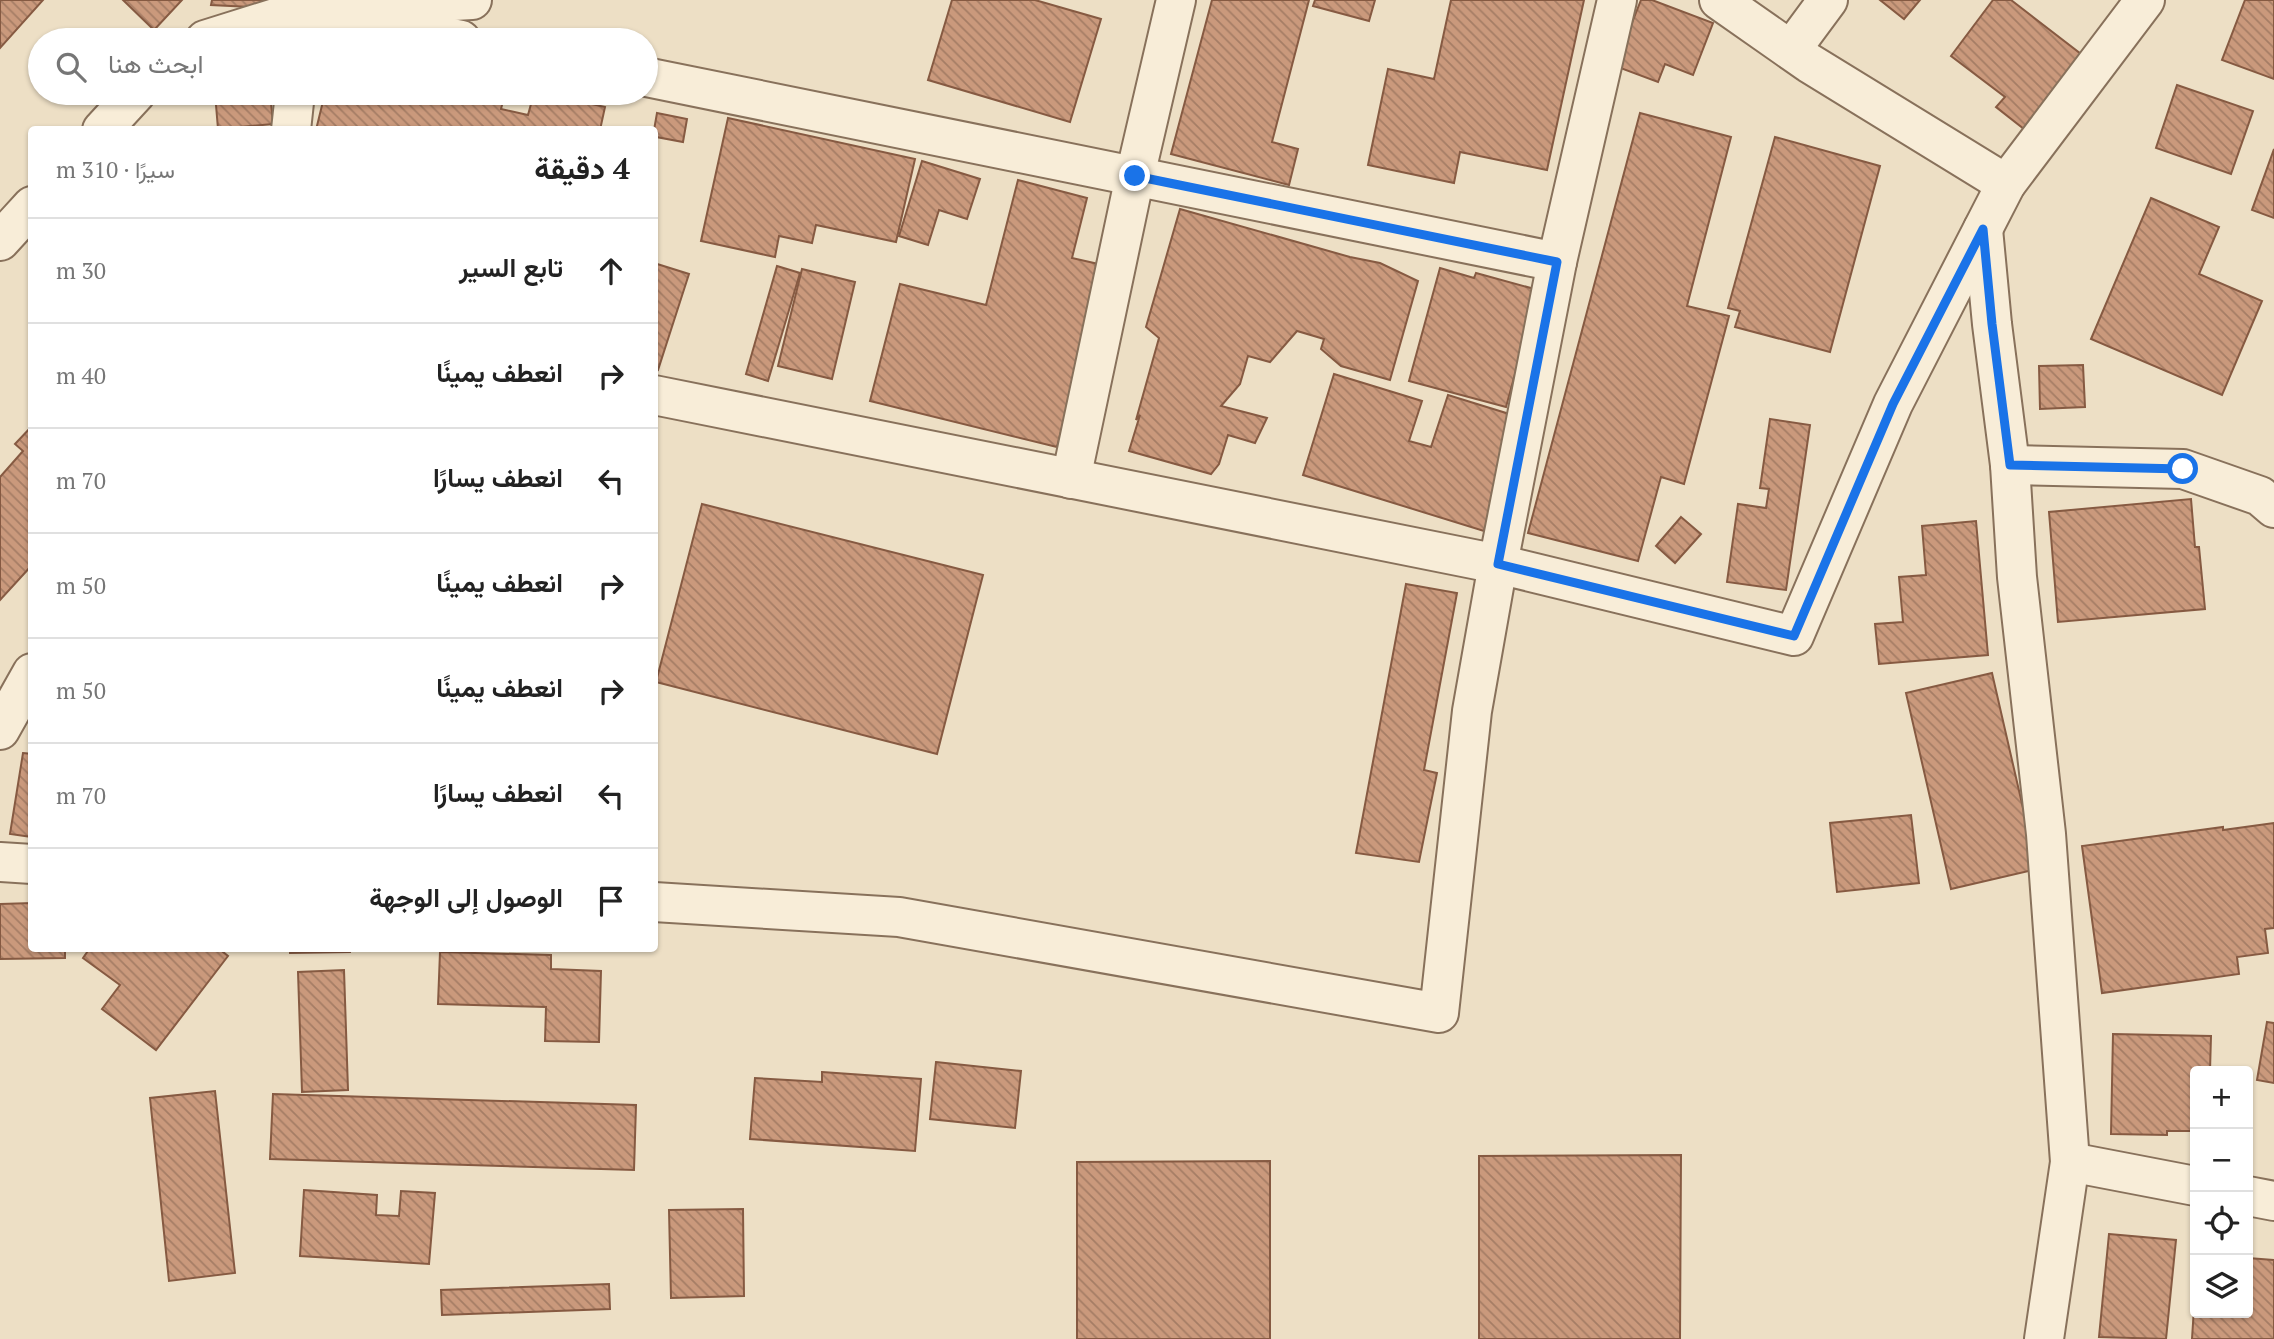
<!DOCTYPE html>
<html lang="ar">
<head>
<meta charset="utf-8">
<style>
	body { margin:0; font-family:"PT Serif",Vazirmatn,serif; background:#f2f2f2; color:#222; direction:rtl }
	.controls { position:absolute; right:21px; bottom:21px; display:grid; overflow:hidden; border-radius:7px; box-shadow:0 2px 5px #0004 }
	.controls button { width:63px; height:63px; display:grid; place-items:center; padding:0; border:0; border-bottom:2px solid #e0e0e0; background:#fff; color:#222; font:35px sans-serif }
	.stop { position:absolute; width:21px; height:21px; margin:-16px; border:5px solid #1a73e8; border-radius:50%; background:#fff }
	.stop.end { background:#1a73e8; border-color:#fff; box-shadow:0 2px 7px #0008 }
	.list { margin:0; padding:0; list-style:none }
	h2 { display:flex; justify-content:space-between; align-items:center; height:91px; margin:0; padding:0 28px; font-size:30px }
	h2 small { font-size:23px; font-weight:400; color:#767676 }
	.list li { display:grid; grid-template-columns:46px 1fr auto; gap:21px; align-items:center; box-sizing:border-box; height:105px; padding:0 28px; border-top:2px solid #e0e0e0 }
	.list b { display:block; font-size:26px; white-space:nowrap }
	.list em { font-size:23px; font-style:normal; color:#767676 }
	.icon { flex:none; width:38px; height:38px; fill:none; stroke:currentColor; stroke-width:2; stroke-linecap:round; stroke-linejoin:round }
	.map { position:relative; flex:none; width:2274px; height:1339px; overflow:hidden; direction:ltr }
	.search { position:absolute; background:#fff; box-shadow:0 2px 5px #0004; left:28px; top:28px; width:630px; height:77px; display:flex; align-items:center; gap:18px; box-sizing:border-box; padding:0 24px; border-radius:38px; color:#767676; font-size:26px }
	.panel { position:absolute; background:#fff; box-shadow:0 2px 5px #0004; left:28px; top:126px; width:630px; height:826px; border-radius:7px; direction:rtl }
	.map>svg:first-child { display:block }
	.building { fill:url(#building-back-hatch); stroke:#865a42; stroke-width:2 }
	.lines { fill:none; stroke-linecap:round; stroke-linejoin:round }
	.minor-casing { stroke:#88715b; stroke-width:42 }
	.minor { stroke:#f8edd8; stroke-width:38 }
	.route { stroke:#1a73e8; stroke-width:9 }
</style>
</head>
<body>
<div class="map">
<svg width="2274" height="1339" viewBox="0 0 2274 1339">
	<defs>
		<pattern id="building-back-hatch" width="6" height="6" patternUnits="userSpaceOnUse" patternTransform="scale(1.75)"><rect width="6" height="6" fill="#ca997c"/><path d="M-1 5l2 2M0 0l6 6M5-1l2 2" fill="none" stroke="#a57d65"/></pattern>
	</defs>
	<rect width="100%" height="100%" fill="#eddfc5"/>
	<!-- building -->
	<g class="building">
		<path d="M0,0h43l-43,48z"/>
		<path d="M123,0h59l-28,30z"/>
		<path d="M212,0h59v8l-60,-3z"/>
		<path d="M952,0h83l66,19 -31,103 -142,-42z"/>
		<path d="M1212,0h97l-37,142 26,7 -9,36 -118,-31z"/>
		<path d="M1315,0h60l-6,21 -56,-15z"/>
		<path d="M1451,0h133l-37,170 -87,-18 -6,31 -86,-18 20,-96 46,10z"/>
		<path d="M1641,0h11l61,23 -20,52 -28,-11 -7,18 -43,-16z"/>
		<path d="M1880,0h40l-16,19z"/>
		<path d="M1993,0h18l70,54 -57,75 -28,-22 9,-10 -54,-41z"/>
		<path d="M2245,0h29v79l-52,-19z"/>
		<path d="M2177,85l76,26 -22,63 -75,-26z"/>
		<path d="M215,93h55l3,31 -55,5z"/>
		<path d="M325,93h180l-4,16 27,6 6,-22h10l61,14 -5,23h-284z"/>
		<path d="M657,113l30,6 -4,23 -27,-5 -2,6v-13z"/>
		<path d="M1640,113l91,24 -44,169 42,10 -45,168 -23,-7 -23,84 -110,-28z"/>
		<path d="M728,118l187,41 -19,83 -80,-17 -4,18 -33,-7 -4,21 -74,-16z"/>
		<path d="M1775,137l105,29 -50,186 -95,-25 5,-16 -12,-3z"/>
		<path d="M2274,149v69l-22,-8z"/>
		<path d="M922,161l58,18 -13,40 -28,-9 -11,35 -29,-9z"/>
		<path d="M1018,180l69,18 -15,60 31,7 -46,182 -187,-46 30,-117 86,21z"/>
		<path d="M2151,198l68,29 -20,47 63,27 -40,94 -131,-56z"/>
		<path d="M1180,209l170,48 30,6 38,18 -28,99 -49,-14 -20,-17 3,-10 -27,-8 -27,31 -22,-6 -8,28 -19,22 46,12 -12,25 -27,-8 -9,29 -8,10 -82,-23 11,-36 -4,5 23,-82 -13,-11z"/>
		<path d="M654,263l35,11 -31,96 -4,-1z"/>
		<path d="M777,266l23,7 -32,108 -22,-7z"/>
		<path d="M1440,268l34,10 2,-5 62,17 -32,117 -97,-26z"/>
		<path d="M802,269l53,13 -23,97 -54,-13z"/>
		<path d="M2083,365l2,42 -45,2 -1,-43z"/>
		<path d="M1334,374l88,27 -13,40 22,6 17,-52 71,22 -35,114 -181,-56z"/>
		<path d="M1770,419l40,6 -24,165 -59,-8 11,-78 28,4 3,-19 -9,-1z"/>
		<path d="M32,426v139l-32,35v-123l23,-26 -8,-7z"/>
		<path d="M2191,499l4,48h4l6,62 -147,13 -9,-110z"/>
		<path d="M702,504l281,71 -46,179 -281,-72z"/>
		<path d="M1681,517l20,17 -26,29 -19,-17z"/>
		<path d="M1976,521l12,134 -109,9 -4,-40 28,-2 -4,-45 27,-2 -4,-49z"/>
		<path d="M1406,584l51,9 -33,177 13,3 -18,89 -63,-9z"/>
		<path d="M1992,673l45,196 -86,20 -45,-196z"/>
		<path d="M23,753l9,1v83l-22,-3z"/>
		<path d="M1911,815l8,68 -82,9 -7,-69z"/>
		<path d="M2274,823v105l-9,1 3,24 -31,4 2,17 -137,19 -20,-147 141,-19v3z"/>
		<path d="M32,903v45h33v10l-65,1v-55z"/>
		<path d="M90,948h128l10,8 -72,94 -54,-41 18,-24 -37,-27z"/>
		<path d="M290,948h60v4l-60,1z"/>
		<path d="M440,952l111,3v14l50,2 -2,71 -54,-1 1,-34 -108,-3z"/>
		<path d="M344,970l4,120 -46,2 -4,-120z"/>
		<path d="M2267,1022l7,1v60l-17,-3z"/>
		<path d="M2113,1034l98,2 -1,35h-15v60h-28v4l-56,-1z"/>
		<path d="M936,1062l85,9 -6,57 -85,-9z"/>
		<path d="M822,1072l99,7 -6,72 -165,-12 5,-61 67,4z"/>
		<path d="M215,1091l20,182 -66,8 -19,-183z"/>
		<path d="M273,1094l363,11 -2,65 -364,-11z"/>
		<path d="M1681,1155l-1,184h-201v-183z"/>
		<path d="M1270,1161v178h-193v-177z"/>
		<path d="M304,1190l73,5 -1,20 23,1 2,-25 34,2 -6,71 -129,-8z"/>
		<path d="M743,1209l1,87 -73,2 -2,-88z"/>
		<path d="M2109,1234l67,6 -10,99 -67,-2z"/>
		<path d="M2248,1258l26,2v79h-82l3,-47v21h53z"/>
		<path d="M609,1284l1,25 -168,6 -1,-25z"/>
	</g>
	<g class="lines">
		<defs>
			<g id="minor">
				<path d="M1719,0l90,63 197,121"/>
				<path d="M362,6l110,-6"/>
				<path d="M205,40l99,-31 157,31"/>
				<path d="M1791,50l37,-50"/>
				<path d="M646,77l911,185"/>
				<path d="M102,130l34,-37"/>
				<path d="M291,130l4,-37"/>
				<path d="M1983,229l9,95 18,141 7,112 29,257 24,328 -26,177"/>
				<path d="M0,241l32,-35"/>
				<path d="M654,395l844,169 296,72 99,-232 113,-220 139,-184"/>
				<path d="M2010,465l173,4 77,27 14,12"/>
				<path d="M1071,479l64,-303 41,-176"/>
				<path d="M0,730l32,-57"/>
				<path d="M0,862l32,2"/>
				<path d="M654,902l245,15 540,96 33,-302 26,-147 59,-302 60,-262"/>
				<path d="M2070,1162l125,24"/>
				<path d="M2248,1196l26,5"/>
			</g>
		</defs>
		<!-- minor casing -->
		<use href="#minor" class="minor-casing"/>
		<!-- minor -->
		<use href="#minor" class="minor"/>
	</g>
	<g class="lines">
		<!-- route -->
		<path class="route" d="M1135,176l422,86 -59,302 296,72 99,-232 90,-175 9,95 18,141 173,4"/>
	</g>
</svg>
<div class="controls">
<button>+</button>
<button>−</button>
<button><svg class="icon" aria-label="locate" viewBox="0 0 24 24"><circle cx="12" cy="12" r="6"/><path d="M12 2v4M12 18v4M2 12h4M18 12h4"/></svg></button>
<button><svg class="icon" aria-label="layers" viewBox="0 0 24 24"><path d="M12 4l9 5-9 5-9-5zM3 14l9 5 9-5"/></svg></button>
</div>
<div class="stop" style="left:2183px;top:469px"></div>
<div class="stop end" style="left:1135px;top:176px"></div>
<div class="search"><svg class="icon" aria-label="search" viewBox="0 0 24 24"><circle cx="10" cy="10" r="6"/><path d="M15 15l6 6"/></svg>ابحث هنا</div>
<section class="panel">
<h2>4 دقيقة<small>سيرًا · 310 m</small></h2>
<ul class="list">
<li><svg class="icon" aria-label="ahead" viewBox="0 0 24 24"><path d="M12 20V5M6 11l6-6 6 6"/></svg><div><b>تابع السير</b></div><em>30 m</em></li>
<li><svg class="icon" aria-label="right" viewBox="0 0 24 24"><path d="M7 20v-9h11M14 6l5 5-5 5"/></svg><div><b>انعطف يمينًا</b></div><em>40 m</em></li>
<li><svg class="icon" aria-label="left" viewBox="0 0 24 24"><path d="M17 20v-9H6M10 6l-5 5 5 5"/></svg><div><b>انعطف يسارًا</b></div><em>70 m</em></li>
<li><svg class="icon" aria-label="right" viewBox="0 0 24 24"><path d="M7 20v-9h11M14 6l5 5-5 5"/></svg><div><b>انعطف يمينًا</b></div><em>50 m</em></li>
<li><svg class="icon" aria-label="right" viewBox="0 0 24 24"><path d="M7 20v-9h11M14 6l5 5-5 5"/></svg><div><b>انعطف يمينًا</b></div><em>50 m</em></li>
<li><svg class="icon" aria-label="left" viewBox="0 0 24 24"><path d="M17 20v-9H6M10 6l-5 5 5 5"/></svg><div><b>انعطف يسارًا</b></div><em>70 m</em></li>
<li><svg class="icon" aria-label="arrive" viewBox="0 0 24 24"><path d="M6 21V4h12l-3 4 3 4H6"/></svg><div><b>الوصول إلى الوجهة</b></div></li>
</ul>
</section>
</div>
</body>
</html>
